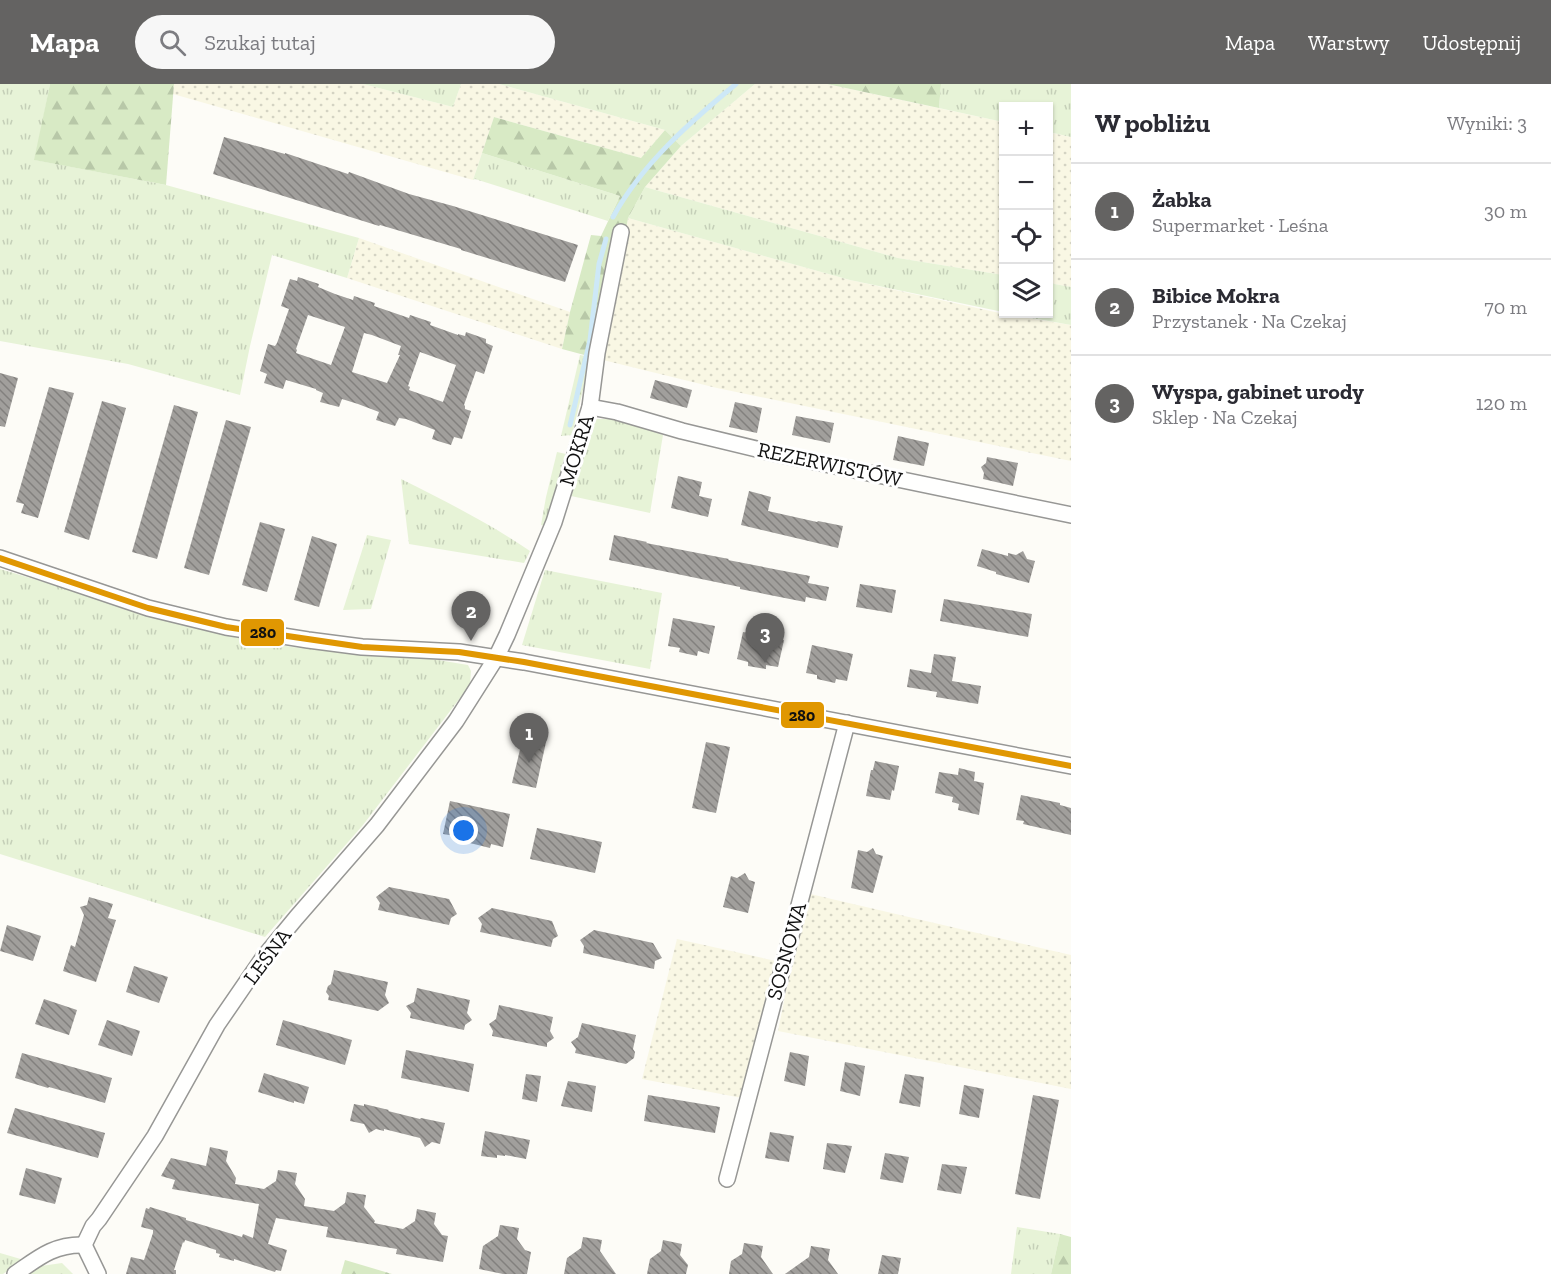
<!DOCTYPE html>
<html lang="pl">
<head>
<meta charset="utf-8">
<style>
	body { margin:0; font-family:"Zilla Slab",serif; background:#f7f7f7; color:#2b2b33 }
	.controls { position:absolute; right:18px; top:18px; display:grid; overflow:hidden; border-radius:0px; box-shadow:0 2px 4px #0004 }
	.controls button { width:54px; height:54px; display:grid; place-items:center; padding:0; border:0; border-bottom:2px solid #e1e1e2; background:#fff; color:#2b2b33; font:30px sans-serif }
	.you { position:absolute; left:464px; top:747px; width:21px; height:21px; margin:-15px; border:4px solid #fff; border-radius:50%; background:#1a73e8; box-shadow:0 0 0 9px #1a73e833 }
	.badge { display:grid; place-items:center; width:39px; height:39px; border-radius:50%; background:#646362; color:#fff; font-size:20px; font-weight:700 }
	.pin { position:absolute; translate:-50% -50px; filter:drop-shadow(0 2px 3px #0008) }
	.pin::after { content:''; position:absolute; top:32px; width:21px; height:18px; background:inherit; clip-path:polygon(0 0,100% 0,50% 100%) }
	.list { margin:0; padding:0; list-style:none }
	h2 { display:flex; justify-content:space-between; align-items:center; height:78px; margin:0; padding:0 24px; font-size:26px }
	h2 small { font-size:20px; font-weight:400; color:#7c7c81 }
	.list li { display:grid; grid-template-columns:39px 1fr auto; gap:18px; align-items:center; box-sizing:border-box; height:96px; padding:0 24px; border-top:2px solid #e1e1e2 }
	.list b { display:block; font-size:22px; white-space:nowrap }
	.list p { margin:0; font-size:20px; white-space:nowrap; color:#7c7c81 }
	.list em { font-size:20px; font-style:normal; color:#7c7c81 }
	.icon { flex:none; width:33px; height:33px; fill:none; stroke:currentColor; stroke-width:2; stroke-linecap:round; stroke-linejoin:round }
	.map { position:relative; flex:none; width:1071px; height:1190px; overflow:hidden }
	header { display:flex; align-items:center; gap:36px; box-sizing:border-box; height:84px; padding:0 30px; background:#646362; color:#fff }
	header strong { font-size:28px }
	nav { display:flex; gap:33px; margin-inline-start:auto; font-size:21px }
	.search { width:420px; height:54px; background:#f7f7f7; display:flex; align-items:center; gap:15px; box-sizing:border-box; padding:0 21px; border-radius:33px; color:#7c7c81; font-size:22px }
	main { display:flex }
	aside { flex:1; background:#fff }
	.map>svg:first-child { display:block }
	.farmland { fill:url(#farmland-dots) }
	.grass { fill:url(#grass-tufts) }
	.forest { fill:url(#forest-firs) }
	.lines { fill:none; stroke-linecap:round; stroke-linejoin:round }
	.stream { stroke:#cde8f7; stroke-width:5 }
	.building { fill:url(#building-back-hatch); fill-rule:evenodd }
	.street-casing { stroke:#979795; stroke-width:18 }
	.street { stroke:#fffffe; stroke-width:15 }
	.bus-1-casing { stroke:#fff; stroke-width:10 }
	.bus-1 { stroke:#e09702; stroke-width:6 }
	.labels { text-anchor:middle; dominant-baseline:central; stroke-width:6; stroke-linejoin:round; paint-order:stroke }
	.street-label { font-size:21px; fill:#111; stroke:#fff }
	.line-badge { stroke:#fff; stroke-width:2 }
	.pale-badge-label { font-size:16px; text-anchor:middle; font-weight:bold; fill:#111 }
</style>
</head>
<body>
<header>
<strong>Mapa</strong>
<div class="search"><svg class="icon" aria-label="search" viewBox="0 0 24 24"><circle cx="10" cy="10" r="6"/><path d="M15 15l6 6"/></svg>Szukaj tutaj</div>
<nav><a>Mapa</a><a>Warstwy</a><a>Udostępnij</a></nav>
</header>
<main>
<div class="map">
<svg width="1071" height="1190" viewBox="0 0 1071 1190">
	<defs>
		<pattern id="farmland-dots" width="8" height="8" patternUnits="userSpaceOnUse" patternTransform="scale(1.5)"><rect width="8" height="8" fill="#f9f7e4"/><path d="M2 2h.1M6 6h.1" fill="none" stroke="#d4d3c3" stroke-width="1.8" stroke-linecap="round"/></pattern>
		<pattern id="grass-tufts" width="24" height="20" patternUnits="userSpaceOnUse" patternTransform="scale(1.5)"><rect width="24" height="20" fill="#e7f3d7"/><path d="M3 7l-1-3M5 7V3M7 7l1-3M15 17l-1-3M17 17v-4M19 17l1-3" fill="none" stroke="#c5cfb8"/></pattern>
		<pattern id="forest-firs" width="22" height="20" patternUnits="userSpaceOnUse" patternTransform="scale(1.5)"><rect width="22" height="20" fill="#d8eac5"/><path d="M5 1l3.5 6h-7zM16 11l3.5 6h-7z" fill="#b8c8a8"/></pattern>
		<pattern id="building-back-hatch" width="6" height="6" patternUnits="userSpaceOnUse" patternTransform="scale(1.5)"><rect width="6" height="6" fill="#a19f9c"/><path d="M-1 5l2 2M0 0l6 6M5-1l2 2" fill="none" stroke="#82807e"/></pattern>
	</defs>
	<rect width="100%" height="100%" fill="#fdfcf7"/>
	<!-- farmland -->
	<g class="farmland">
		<path d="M174,0h189l90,23 8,-23h38l166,46 -24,28 -147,-41 -21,63 -300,-86z"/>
		<path d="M755,0h72l176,38v153l-105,-17 -253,-71 36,-41z"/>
		<path d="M1048,48l23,5v150l-22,-4z"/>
		<path d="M628,134l222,62 154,34 67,11v136l-354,-73 -114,-28z"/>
		<path d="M359,154l211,74 -8,37 -215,-71z"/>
		<path d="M806,809l265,62v134l-293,-58z"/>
		<path d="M677,855l99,22 -34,137 -100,-19z"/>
	</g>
	<!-- grass -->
	<g class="grass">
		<path d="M0,0h50l-15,76 131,25 193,53 -12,40 -75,-23 -22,91 -10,49 -112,-31 -128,-23z"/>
		<path d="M363,0h98l-8,23z"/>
		<path d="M499,0h256l-74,62 -16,-16z"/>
		<path d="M941,0h130v53l-22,-5 -1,-26h-44l-1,16 -64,-14z"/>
		<path d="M482,69l138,43 -12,25 -133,-42 -2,1z"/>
		<path d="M645,103l253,71 105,17v37l-153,-32 -222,-62z"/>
		<path d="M1049,199l22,4v38l-62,-11h39z"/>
		<path d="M580,271l11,2 -19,78 -11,1z"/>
		<path d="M595,335h23l45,16 -13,78 -79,-17z"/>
		<path d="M557,368l9,2 -20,72 -5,-1 5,-28z"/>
		<path d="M401,395c44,22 88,44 129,72l-6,12 -115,-19z"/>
		<path d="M367,451l24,5 -20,69 -28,1z"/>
		<path d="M0,485l223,66 69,12 134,11 42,7 3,6 -1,14 -107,140 -98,112 -265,-83z"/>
		<path d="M545,486l117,23 -12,76 -128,-24z"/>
		<path d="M1017,1143l43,7 -9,40h-40z"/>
		<path d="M0,1169l24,7 -21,14h-3z"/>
		<path d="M62,1179l11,11h-48l9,-7z"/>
	</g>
	<!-- forest -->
	<g class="forest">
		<path d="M50,0h124l-8,101 -132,-25z"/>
		<path d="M827,0h114l-2,24z"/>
		<path d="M494,33l147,41 24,-28 16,16 -36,41 -17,31 -25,142 -41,-11 8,-37 21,-77 10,1 19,-40 -138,-43z"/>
		<path d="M1060,1150l11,3v37h-20z"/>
		<path d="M345,1176l47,14h-51z"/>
	</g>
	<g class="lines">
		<!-- stream -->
		<g class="stream">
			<path d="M613,133c29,-53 77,-95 123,-133"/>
			<path d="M570,341l20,-85 9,-76 7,-25"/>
		</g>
	</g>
	<!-- building -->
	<g class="building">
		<path d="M224,53l61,17v-1l63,21 1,-2 60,22 44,12 125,39 -13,37 -104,-32v-1l-81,-24 -1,1 -166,-52z"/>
		<path d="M298,193l21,7 -1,3 17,7 18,6 1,-4 21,7 -1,3 35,12 1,-3 21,7 -1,3 28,10v-1l7,2 1,-4 20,7v4l7,3 -9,28 -8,-3 -12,34 1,1v3l6,2 -9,28 -8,-2 -3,8 -10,-3 -9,-3 3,-9 -29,-11 -7,-1 -4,8 -19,-6 3,-8 -21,-8 -16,-5 -3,8 -19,-5 3,-9 -7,-3v-1l-30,-9 -3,9 -19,-6 3,-9 -7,-3 8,-27 7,2 2,-3 12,-34 -8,-3 9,-27 7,2zM308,231l37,12 -14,38 -35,-12 1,-3 -1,-1zM364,249l8,2 29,11 -3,9h2l-13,28 -35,-11zM420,268l36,13 -13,37 -34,-12 1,-3 -2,-1z"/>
		<path d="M0,289l18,5 -13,49 -5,-1z"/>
		<path d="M655,296l37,10 -5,18 -37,-10z"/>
		<path d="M49,303l25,6 -36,125 -17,-5 3,-9 -8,-2z"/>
		<path d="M102,317l24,7 -37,132 -25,-8z"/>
		<path d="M735,318l27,6 -5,25 -28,-6z"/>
		<path d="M174,321l24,7 -41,147 -25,-7z"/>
		<path d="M796,332l38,7 -4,20 -38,-8z"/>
		<path d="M226,336l25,7 -42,148 -25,-7z"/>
		<path d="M898,352l31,7 -5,23 -31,-6z"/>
		<path d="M987,373l31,6 -5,23 -30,-7 1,-6 -3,-6 5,-4z"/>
		<path d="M678,392l24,6 -3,14 13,3 -4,18 -37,-9z"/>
		<path d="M749,407l22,6 -3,14 49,11 1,-1 25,5 -5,22 -97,-23z"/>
		<path d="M260,438l25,7 -18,63 -25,-7z"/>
		<path d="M614,451l33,7 -1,1 83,16 -1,1 82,16 -2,7 21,4 -3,14 -20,-4 -1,5 -65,-13v-2l-131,-27z"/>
		<path d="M312,452l25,8 -18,63 -25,-7z"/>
		<path d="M982,465l26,7v-3l8,2 7,-4 4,8 8,2 -6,22 -33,-9v-2l-19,-6z"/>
		<path d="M860,500l36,6 -4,23 -36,-6z"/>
		<path d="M944,515l88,15 -4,23 -88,-16z"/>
		<path d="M673,534l42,8 -6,28 -11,-3 -1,5 -18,-4 1,-4 -12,-2z"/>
		<path d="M743,548l41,8 -6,27 -12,-2v4l-18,-3v-4l-11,-3z"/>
		<path d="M812,561l41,9 -6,27 -11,-2 -1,4 -18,-4v-4l-11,-2z"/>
		<path d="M934,570l22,3 -4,24 29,5 -3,18 -42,-7 1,-5 -30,-5 3,-18 21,4z"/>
		<path d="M523,653l23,5 -10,46 -24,-5z"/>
		<path d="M706,658l24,5 -14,66 -24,-5z"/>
		<path d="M875,677l24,5 -5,25 -2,-1 -2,10 -24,-4 5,-26h2z"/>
		<path d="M959,684l16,4 -1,9 10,2 -5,32 -21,-5 1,-6 -7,-2 1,-5 -18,-4 4,-21 19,3z"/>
		<path d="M1021,711l39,8v2l11,3v27l-48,-11 1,-3 -8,-1z"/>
		<path d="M450,717l60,13 -7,33 -12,-3 -1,4 -36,-9 1,-3 -12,-2z"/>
		<path d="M537,744l65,14 -7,31 -65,-14z"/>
		<path d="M873,764l3,6 7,2 -10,37 -22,-5 7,-38 9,2z"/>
		<path d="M745,789l4,7 6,2 -7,31 -25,-6 8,-31 6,2z"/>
		<path d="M389,803l60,12 8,15 -6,4 -2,7 -71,-15 2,-7 -4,-6z"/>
		<path d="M89,813l24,7 -5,14 8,2 -20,62 -33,-11 8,-26 4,2 9,-32 -4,-8 7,-2z"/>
		<path d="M492,824l60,13 6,15 -5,3 -2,8 -71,-15 2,-8 -4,-6z"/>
		<path d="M7,841l34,11 -8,25 -33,-10z"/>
		<path d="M594,846l59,13 9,15 -7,3 -1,8 -71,-16 1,-7 -4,-6z"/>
		<path d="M134,882l34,11 -9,26 -33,-11z"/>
		<path d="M334,886l54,12 -3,13 4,8 -11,8 -50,-11 1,-4 -3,-4 2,-6 3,-2z"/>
		<path d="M417,904l53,12 -3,13 5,7 -7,5 -1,5 -54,-12 1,-5 -5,-7 8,-4z"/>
		<path d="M44,915l33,11 -8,25 -34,-11z"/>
		<path d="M499,921l54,12 -3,14 4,7 -7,5v4l-55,-11 1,-5 -4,-7 7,-5z"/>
		<path d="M107,936l33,11 -8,25 -34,-11z"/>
		<path d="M283,936l69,20 -7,25 -69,-20z"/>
		<path d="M582,939l54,12 -3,14 2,3 -1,6 -8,6 -51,-11 1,-4 -5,-7 7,-5z"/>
		<path d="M406,966l68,14 -5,28 -68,-14z"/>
		<path d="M790,968l19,4 -4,30 -21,-5z"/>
		<path d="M22,969l90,25 -7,25 -56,-16 -1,1 -33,-10z"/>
		<path d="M845,978l20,4 -5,30 -20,-5z"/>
		<path d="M264,989l45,14 -5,17 -10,-3v2l-36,-11z"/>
		<path d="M526,990l15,2 -4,26 -15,-3z"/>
		<path d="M905,990l19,3 -4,30 -21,-4z"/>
		<path d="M568,997l28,5 -4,26 -31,-6z"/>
		<path d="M964,1001l20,4 -5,29 -20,-4z"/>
		<path d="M648,1011l72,12 -5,26 -71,-12z"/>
		<path d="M1033,1011l26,5 -19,99 -25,-5z"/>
		<path d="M354,1020l10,2v-2l25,6 -1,1 32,8 1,-1 24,5 -5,21 -8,-2 -7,5 -5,-9 -36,-9v2l-8,-2 -7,4 -5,-9 -14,-3z"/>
		<path d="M15,1024l90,25 -7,25 -91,-25z"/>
		<path d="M485,1047l45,9 -4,19 -21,-4v1l-8,-1v3l-16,-2z"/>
		<path d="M770,1048l24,4 -5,26 -24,-4z"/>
		<path d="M827,1059l25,3 -7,27 -22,-4z"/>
		<path d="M210,1063l18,4 -2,10 10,17 -1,6 29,5 12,-8 2,-11 19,3 -2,11 10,15 -1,7 30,5 11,-8 2,-11 19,3 -2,12 11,14 -1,2 29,6 12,-8 2,-12 19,4 -2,11 8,11 6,1 -5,26 -47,-8 1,-5 -71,-12 2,-10 -52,-9 -8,26 19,6 -6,21 -5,-1 -1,2 -41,-13v2l-15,-4 1,-3 -4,-1v-3l-31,-10 -1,3 -1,-1 -9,28h2v4h-50l5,-17 13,3 9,-27v-3l-12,-3 5,-19 3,1 1,-2 36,11v2l56,17 1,-3 10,4 6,-34 -87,-15 3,-9 -14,-4 10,-18 35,8z"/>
		<path d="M885,1069l24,4 -6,26 -23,-4z"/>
		<path d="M942,1080l25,3 -6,27 -24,-4z"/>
		<path d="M26,1084l36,10 -7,26 -36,-9z"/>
		<path d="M500,1141l19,3 -2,11 8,11 6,2 -4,22h-24l-24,-5 4,-23 15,-10z"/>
		<path d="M583,1153l19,3 -2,11 16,23h-52l3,-16 14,-10z"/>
		<path d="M663,1156l19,4 -2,11 8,10 -2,9h-39l3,-15 11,-8z"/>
		<path d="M744,1159l19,3 -2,11 12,17h-44l2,-13 11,-7z"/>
		<path d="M811,1162l19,3 -2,11 10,14h-53l24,-17z"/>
		<path d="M882,1171l19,3 -3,16h-20z"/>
	</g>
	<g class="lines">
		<defs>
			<g id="street">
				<path d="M590,323l27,5 65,19 95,23 294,61"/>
				<path d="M0,474l148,50 78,19 82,13 54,7 97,5 65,10 547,104"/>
				<path d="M727,1095l120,-456"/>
				<path d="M84,1161l9,-19 6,-7 56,-83 62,-111 46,-67 33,-40 81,-93 79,-104 40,-63 11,-23 47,-113 36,-115 7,-54 24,-121"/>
				<path d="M84,1161l14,29"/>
				<path d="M15,1190c23,-16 39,-30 69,-29"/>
			</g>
		</defs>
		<!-- street casing -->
		<use href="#street" class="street-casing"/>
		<!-- street -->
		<use href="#street" class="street"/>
		<defs>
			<path id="bus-1" d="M0,474l148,50 78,19 136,20 97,5 65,10 547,104"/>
		</defs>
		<!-- bus-1 casing -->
		<use href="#bus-1" class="bus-1-casing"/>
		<!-- bus-1 -->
		<use href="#bus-1" class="bus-1"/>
	</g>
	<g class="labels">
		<!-- street labels -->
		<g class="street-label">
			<text transform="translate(576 366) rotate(-73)">MOKRA</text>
			<text transform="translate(830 380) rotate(12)">REZERWISTÓW</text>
			<text transform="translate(786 867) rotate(-75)">SOSNOWA</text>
			<text transform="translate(267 872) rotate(-53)">LEŚNA</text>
		</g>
	</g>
	<g class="line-badge">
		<rect x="240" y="534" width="45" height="29" rx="6" fill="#e09702"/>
		<rect x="780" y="617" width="45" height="28" rx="6" fill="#e09702"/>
	</g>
	<g class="pale-badge-label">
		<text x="263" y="554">280</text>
		<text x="802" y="637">280</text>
	</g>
</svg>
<div class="controls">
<button>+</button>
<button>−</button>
<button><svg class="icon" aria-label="locate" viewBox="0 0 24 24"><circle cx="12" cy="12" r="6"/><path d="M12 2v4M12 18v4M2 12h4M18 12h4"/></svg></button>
<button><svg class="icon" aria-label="layers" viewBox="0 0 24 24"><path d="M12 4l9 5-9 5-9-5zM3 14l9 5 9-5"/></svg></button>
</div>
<div class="you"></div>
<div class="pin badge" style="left:529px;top:679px">1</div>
<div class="pin badge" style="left:471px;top:557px">2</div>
<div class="pin badge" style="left:765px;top:579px">3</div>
</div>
<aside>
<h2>W pobliżu<small>Wyniki: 3</small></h2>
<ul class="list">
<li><span class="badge">1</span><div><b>Żabka</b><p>Supermarket · Leśna</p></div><em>30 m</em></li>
<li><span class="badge">2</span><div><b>Bibice Mokra</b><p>Przystanek · Na Czekaj</p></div><em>70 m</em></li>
<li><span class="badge">3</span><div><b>Wyspa, gabinet urody</b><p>Sklep · Na Czekaj</p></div><em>120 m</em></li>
</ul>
</aside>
</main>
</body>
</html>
